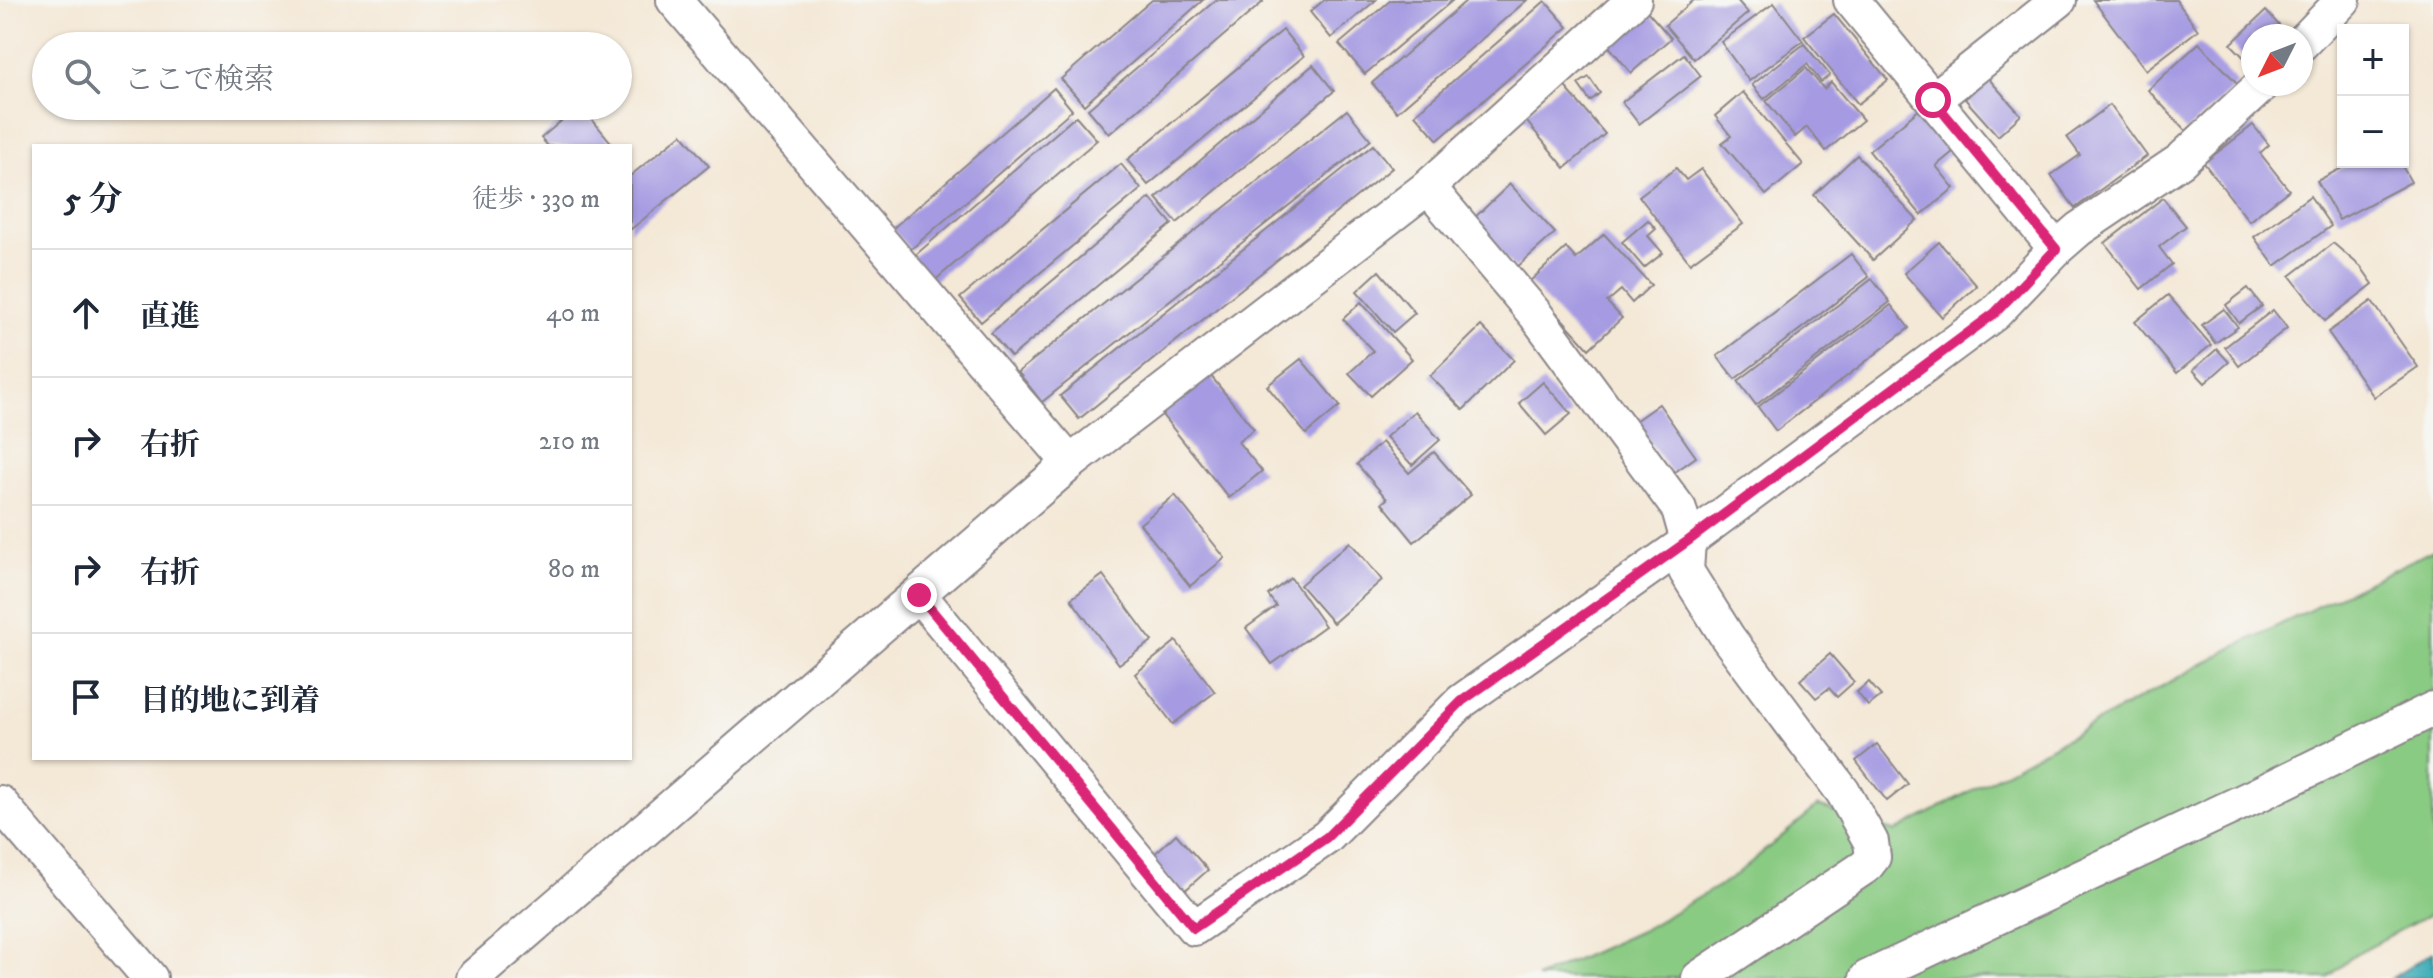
<!DOCTYPE html>
<html lang="ja">
<head>
<meta charset="utf-8">
<style>
	body { margin:0; font-family:"IM FELL DW Pica","Noto Serif JP",serif; background:#f2f2f3; color:#1f2937 }
	.controls { position:absolute; right:24px; top:24px; display:grid; overflow:hidden; border-radius:0px; box-shadow:0 2px 6px #0004 }
	.controls button { width:72px; height:72px; display:grid; place-items:center; padding:0; border:0; border-bottom:2px solid #e0e1e3; background:#fff; color:#1f2937; font:40px sans-serif }
	.compass { position:absolute; left:2241px; top:24px; width:72px; height:72px; border-radius:50%; background:#fff; box-shadow:0 2px 6px #0004; rotate:228deg }
	.stop { position:absolute; width:24px; height:24px; margin:-18px; border:6px solid #db2777; border-radius:50%; background:#fff }
	.stop.end { background:#db2777; border-color:#fff; box-shadow:0 2px 8px #0008 }
	.list { margin:0; padding:0; list-style:none }
	h2 { display:flex; justify-content:space-between; align-items:center; height:104px; margin:0; padding:0 32px; font-size:34px }
	h2 small { font-size:26px; font-weight:400; color:#747a83 }
	.list li { display:grid; grid-template-columns:52px 1fr auto; gap:24px; align-items:center; box-sizing:border-box; height:128px; padding:0 32px; border-top:2px solid #e0e1e3 }
	.list b { display:block; font-size:30px; white-space:nowrap }
	.list em { font-size:26px; font-style:normal; color:#747a83 }
	.icon { flex:none; width:44px; height:44px; fill:none; stroke:currentColor; stroke-width:2; stroke-linecap:round; stroke-linejoin:round }
	.map { position:relative; flex:none; width:2433px; height:978px; overflow:hidden }
	.search { position:absolute; background:#fff; box-shadow:0 2px 6px #0004; left:32px; top:32px; width:600px; height:88px; display:flex; align-items:center; gap:20px; box-sizing:border-box; padding:0 28px; border-radius:44px; color:#747a83; font-size:30px }
	.panel { position:absolute; background:#fff; box-shadow:0 2px 6px #0004; left:32px; top:144px; width:600px; height:616px; border-radius:0px }
	.map>svg:first-child { display:block }
	.green { fill:#8acb83; stroke:#56765f; stroke-width:2 }
	.water { fill:#3aabb6; stroke:#2e6678; stroke-width:2 }
	.building { fill:#a69be2 }
	.lines { fill:none; stroke-linecap:round; stroke-linejoin:round }
	.minor-casing { stroke:#8b8588; stroke-width:38 }
	.minor { stroke:#fff; stroke-width:34 }
	.route { stroke:#db2777; stroke-width:10 }
</style>
</head>
<body>
<div class="map">
<svg width="2433" height="978" viewBox="0 0 2433 978">
	<rect width="100%" height="100%" fill="#f6f6f2"/>
	<filter id="ink" filterUnits="userSpaceOnUse"><feTurbulence type="fractalNoise" baseFrequency=".0125" numOctaves="2"/><feDisplacementMap in="SourceGraphic" scale="16" xChannelSelector="R" yChannelSelector="G"/><feConvolveMatrix kernelMatrix="1 2 1 2 8 2 1 2 1" color-interpolation-filters="sRGB"/></filter>
	<filter id="wash" filterUnits="userSpaceOnUse"><feTurbulence type="fractalNoise" baseFrequency=".006" numOctaves="4" result="noise"/><feDisplacementMap in="SourceGraphic" scale="32" xChannelSelector="R" yChannelSelector="G"/><feGaussianBlur stdDeviation="1.8" result="paint"/><feColorMatrix in="noise" values="0 0 0 0 0 0 0 0 0 0 0 0 0 0 0 0 0 1.4 0 .05"/><feComposite in="paint" operator="in"/></filter>
	<g filter="url(#wash)">
		<rect width="100%" height="100%" fill="#f4e8d6"/>
		<!-- green -->
		<path class="green" d="M2433,550v363l-78,41 -27,24h-792l107,-48 89,-52 86,-72 77,26 339,-185z"/>
		<!-- water -->
		<path class="water" d="M2433,952v26h-41z"/>
		<g id="blocks">
			<!-- building -->
			<g class="building">
				<path d="M1152,0h51l-119,105 -23,-26z"/>
				<path d="M1216,0h45l2,2 -154,132 -21,-25z"/>
				<path d="M1324,0h52l-45,38 -21,-26z"/>
				<path d="M1391,0h62l-88,74 -26,-30z"/>
				<path d="M1467,0h60l-130,112 -25,-29z"/>
				<path d="M1694,0h43l11,13 -54,46 -29,-34z"/>
				<path d="M2093,0h83l22,30 -52,40z"/>
				<path d="M1545,1l23,26 -130,113 -23,-26z"/>
				<path d="M1774,3l29,38 -54,40 -28,-39z"/>
				<path d="M1646,10l25,28 -40,35 -24,-29z"/>
				<path d="M2266,11l21,23 -34,2v31l-22,-23z"/>
				<path d="M1834,14l54,66 -30,24 -54,-67z"/>
				<path d="M1283,30l21,26 -156,129 -21,-25z"/>
				<path d="M2199,43l39,41 -52,47 -38,-41z"/>
				<path d="M1804,44l26,31 -9,7 -14,-18 -43,35 -12,-14z"/>
				<path d="M1684,54l17,22 -62,48 -17,-22z"/>
				<path d="M1313,65l21,26 -157,132 -21,-25z"/>
				<path d="M1806,68l18,21 7,-7 32,38 -37,31 -19,-24 -12,10 -29,-36z"/>
				<path d="M1589,77l11,16 -10,8 -12,-17z"/>
				<path d="M1988,78l33,37 -23,21 -33,-37z"/>
				<path d="M1562,83l43,51 -40,34 -43,-52z"/>
				<path d="M1054,88l18,22 -162,140 -18,-21z"/>
				<path d="M1743,92l60,72 -37,31 -44,-52 9,-7 -16,-20z"/>
				<path d="M2110,105l37,51 -72,52 -24,-33 29,-20 -13,-18z"/>
				<path d="M579,106h2l33,40h-66l-7,-8z"/>
				<path d="M1920,109l34,42 -18,15 18,22 -33,27 -52,-64z"/>
				<path d="M1347,110l24,30 -329,262 -24,-30z"/>
				<path d="M1076,116l21,24 -164,142 -21,-24z"/>
				<path d="M2253,125l16,20 -9,8 29,37 -40,31 -45,-58z"/>
				<path d="M682,134l27,32 -79,64v-54z"/>
				<path d="M1373,145l19,23 -313,251 -19,-23z"/>
				<path d="M1857,155l60,65 -44,40 -59,-65z"/>
				<path d="M2353,162h47l11,20 -72,38 -22,-39z"/>
				<path d="M1121,164l20,25 -160,133 -21,-24z"/>
				<path d="M1676,168l10,12 15,-11 42,55 -53,39 -51,-67z"/>
				<path d="M1510,184l45,49 -40,36 -44,-48z"/>
				<path d="M2310,196l21,30 -56,40 -21,-29z"/>
				<path d="M1150,198l22,26 -161,133 -20,-24z"/>
				<path d="M2163,198l23,28 -27,21 13,17 -31,25 -36,-46z"/>
				<path d="M1648,220l8,9 -8,7 15,17 -19,15 -22,-26z"/>
				<path d="M1604,234l47,51 -19,18 -11,-13 -14,12 15,16 -33,31 -60,-67 37,-34 10,11z"/>
				<path d="M1939,242l38,44 -35,31 -38,-44z"/>
				<path d="M2333,243l28,24 12,17 -48,37 -35,-45z"/>
				<path d="M1851,254l18,23 -134,102 -18,-23z"/>
				<path d="M1379,271l36,42 -22,19 -36,-41z"/>
				<path d="M1872,279l18,23 -134,103 -18,-24z"/>
				<path d="M2248,288l14,18 -23,17 -13,-18z"/>
				<path d="M2168,295l43,50 -34,28 -42,-51z"/>
				<path d="M2372,301l46,66 -44,30 -46,-65z"/>
				<path d="M1361,302l51,57 -41,37 -22,-23 24,-22 -30,-32z"/>
				<path d="M1891,305l18,23 -133,103 -18,-24z"/>
				<path d="M2224,309l14,18 -23,16 -13,-18z"/>
				<path d="M2273,310l14,18 -48,38 -14,-19z"/>
				<path d="M1481,326l33,34 -51,50 -33,-34z"/>
				<path d="M2217,349l12,13 -24,21 -12,-13z"/>
				<path d="M1301,359l39,47 -34,28 -39,-48z"/>
				<path d="M1206,370l48,59 -16,13 24,29 -33,27 -71,-88z"/>
				<path d="M1543,382l28,32 -25,21 -27,-32z"/>
				<path d="M1659,404l37,53 -24,17 -37,-53z"/>
				<path d="M1415,411l25,29 -28,25 -26,-28z"/>
				<path d="M1382,442l27,31 25,-21 37,43 -57,47 -32,-39 5,-4 -30,-35z"/>
				<path d="M1175,495l50,63 -35,28 -50,-62z"/>
				<path d="M1350,542l32,38 -49,43 -33,-38z"/>
				<path d="M1103,575l49,66 -33,23 -48,-65z"/>
				<path d="M1291,578l34,48 -53,38 -26,-36 30,-22 -8,-11z"/>
				<path d="M1176,641l39,51 -42,32 -38,-50z"/>
				<path d="M1830,654l24,28 -17,15 -8,-9 -13,10 -16,-18z"/>
				<path d="M1869,682l12,14 -13,10 -11,-14z"/>
				<path d="M1877,744l31,40 -21,17 -31,-40z"/>
				<path d="M1176,834l32,36 -26,23 -32,-35z"/>
			</g>
		</g>
	</g>
	<g filter="url(#ink)">
		<use href="#blocks" fill-opacity="0" stroke="#8b8588" stroke-width="2"/>
		<g class="lines">
			<defs>
				<g id="minor">
					<path d="M674,0l396,463"/>
					<path d="M1851,0l205,249 23,-20 101,-68 83,-77"/>
					<path d="M2301,44l42,-44"/>
					<path d="M1933,100l126,-100"/>
					<path d="M1428,187l107,127 144,195 9,32 -2,30 42,67 115,154 28,50 2,15 -7,9 -167,112"/>
					<path d="M919,595l275,333 133,-91 135,-136 226,-160 307,-228 61,-64"/>
					<path d="M0,803l150,175"/>
					<path d="M473,978l597,-515 358,-276 206,-187"/>
					<path d="M1867,978l388,-182 178,-87"/>
				</g>
			</defs>
			<!-- minor casing -->
			<use href="#minor" class="minor-casing"/>
			<!-- minor -->
			<use href="#minor" class="minor"/>
		</g>
	</g>
	<g class="lines" filter="url(#ink)">
		<!-- route -->
		<path class="route" d="M919,595l275,333 133,-91 135,-136 226,-160 307,-228 61,-64 -123,-149"/>
	</g>
</svg>
<div class="controls">
<button>+</button>
<button>−</button>
</div>
<svg class="compass" viewBox="-18 -18 36 36"><path d="M0-13l5 13h-10z" fill="#e53935"/><path d="M0 13l5-13h-10z" fill="#747a83"/></svg>
<div class="stop" style="left:1933px;top:100px"></div>
<div class="stop end" style="left:919px;top:595px"></div>
<div class="search"><svg class="icon" aria-label="search" viewBox="0 0 24 24"><circle cx="10" cy="10" r="6"/><path d="M15 15l6 6"/></svg>ここで検索</div>
<section class="panel">
<h2>5 分<small>徒歩 · 330 m</small></h2>
<ul class="list">
<li><svg class="icon" aria-label="ahead" viewBox="0 0 24 24"><path d="M12 20V5M6 11l6-6 6 6"/></svg><div><b>直進</b></div><em>40 m</em></li>
<li><svg class="icon" aria-label="right" viewBox="0 0 24 24"><path d="M7 20v-9h11M14 6l5 5-5 5"/></svg><div><b>右折</b></div><em>210 m</em></li>
<li><svg class="icon" aria-label="right" viewBox="0 0 24 24"><path d="M7 20v-9h11M14 6l5 5-5 5"/></svg><div><b>右折</b></div><em>80 m</em></li>
<li><svg class="icon" aria-label="arrive" viewBox="0 0 24 24"><path d="M6 21V4h12l-3 4 3 4H6"/></svg><div><b>目的地に到着</b></div></li>
</ul>
</section>
</div>
</body>
</html>
